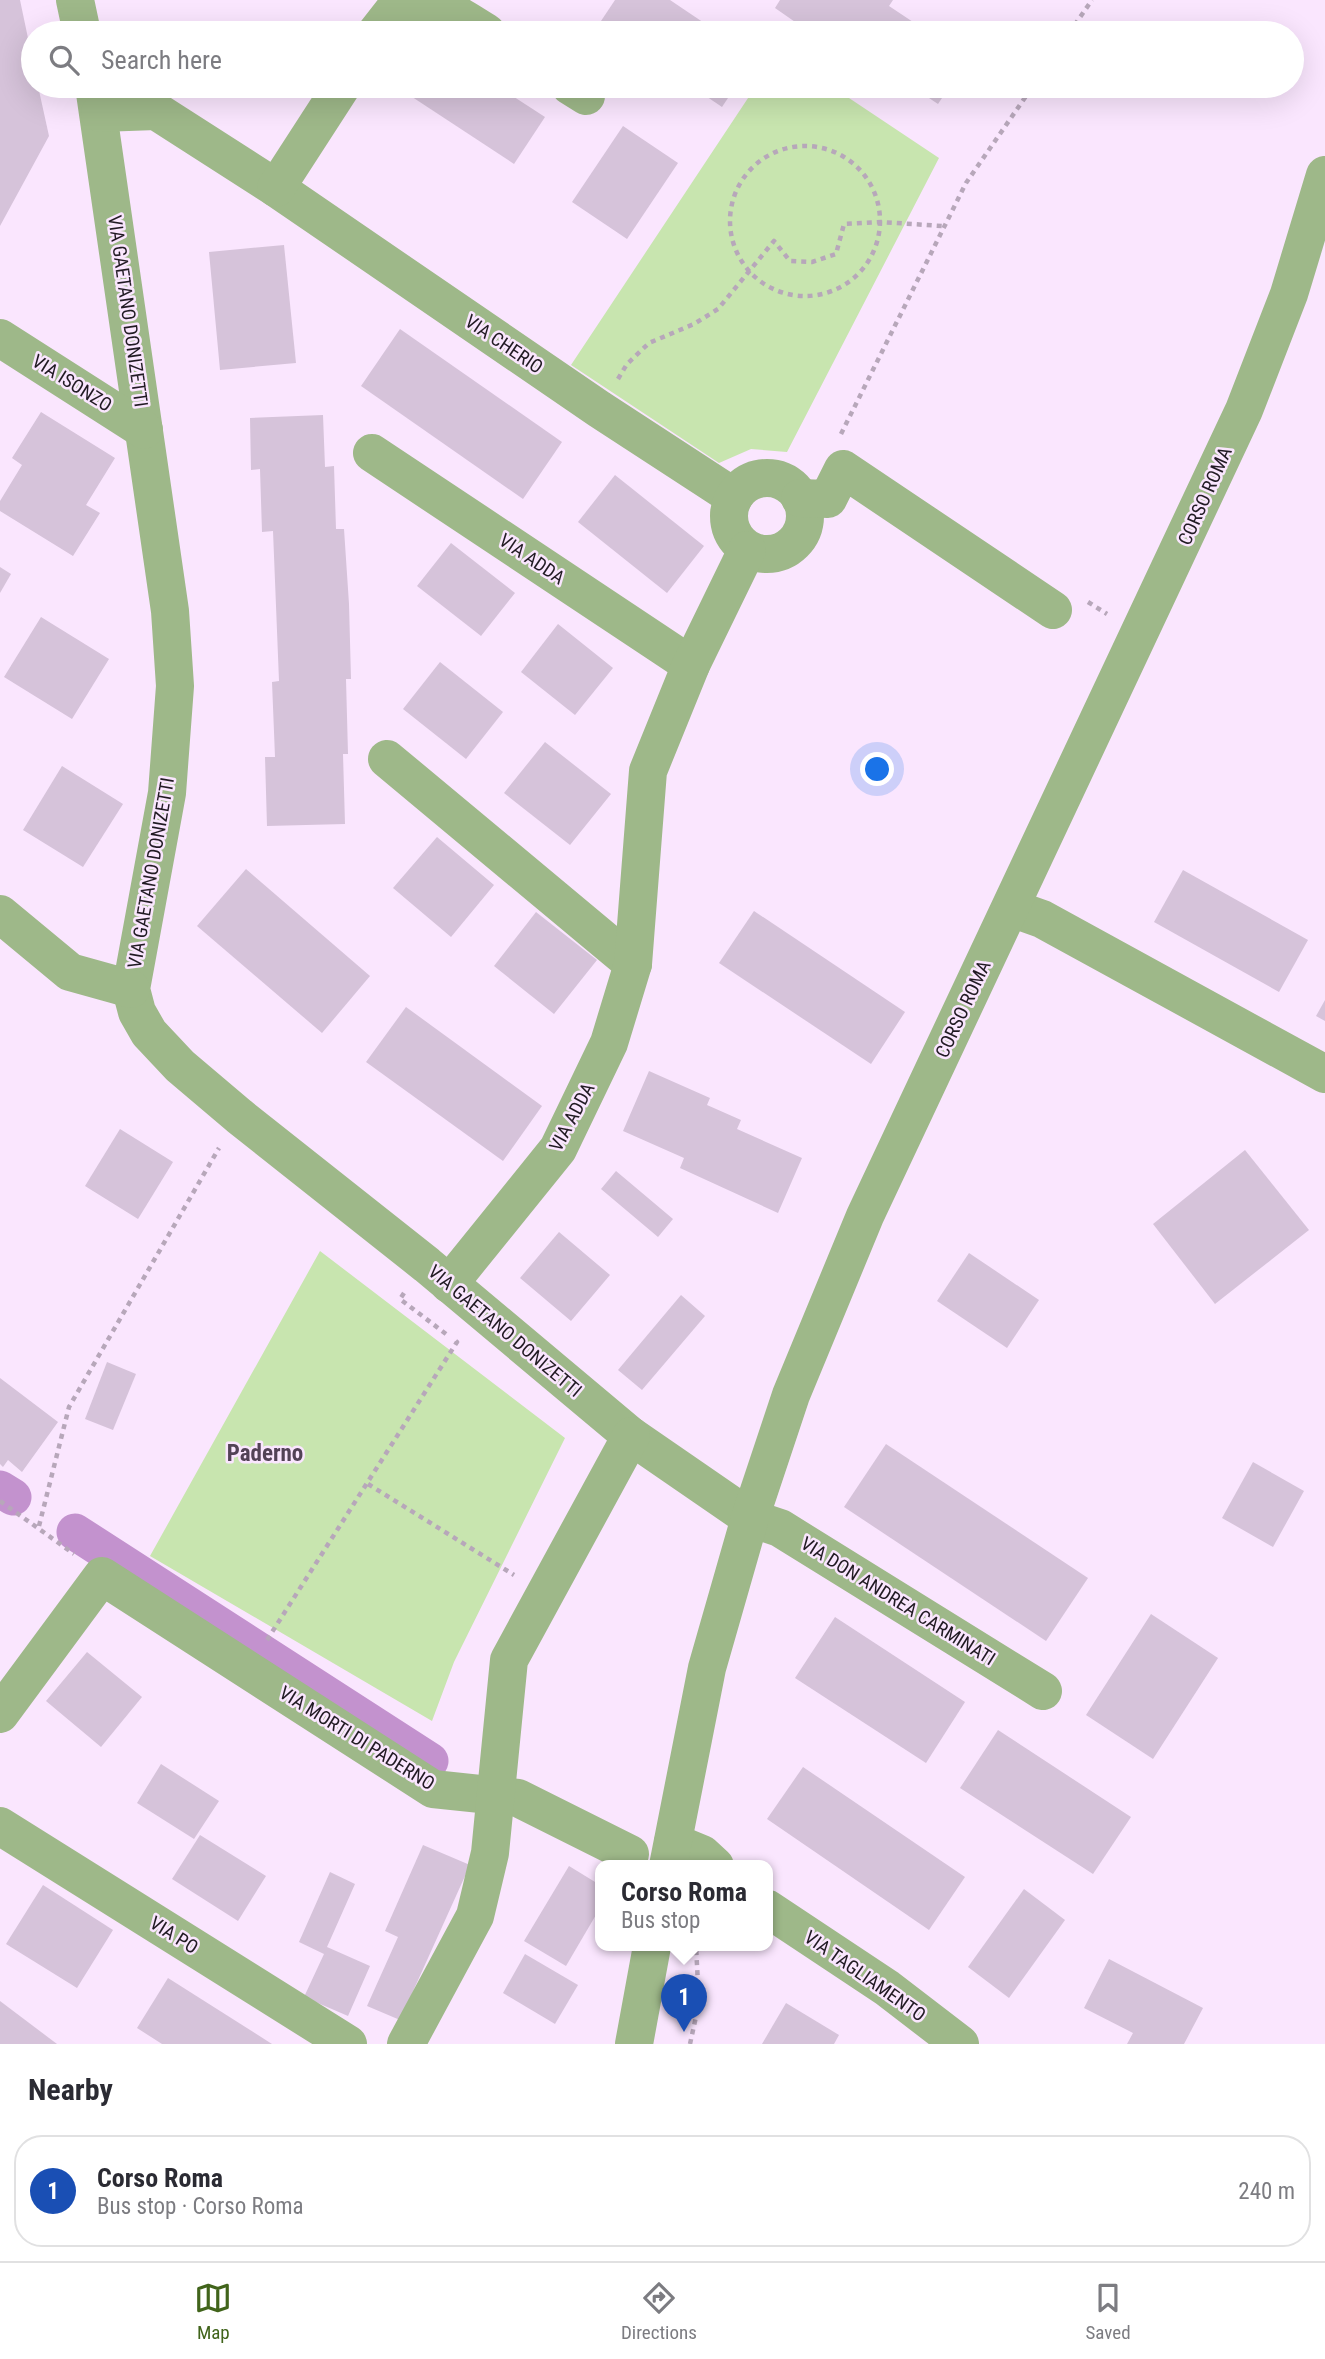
<!DOCTYPE html>
<html lang="en">
<head>
<meta charset="utf-8">
<style>
	body { margin:0; font-family:"Roboto Condensed",sans-serif; background:#f7f7f7; color:#2b2b33 }
	.you { position:absolute; left:878px; top:770px; width:24px; height:24px; margin:-18px; border:5px solid #fff; border-radius:50%; background:#1a73e8; box-shadow:0 0 0 10px #1a73e833 }
	.badge { display:grid; place-items:center; width:46px; height:46px; border-radius:50%; background:#41641b; color:#fff; font-size:23px; font-weight:700 }
	.pin { position:absolute; translate:-50% -58px; filter:drop-shadow(0 2px 4px #0008) }
	.pin::after { content:''; position:absolute; top:37px; width:24px; height:21px; background:inherit; clip-path:polygon(0 0,100% 0,50% 100%) }
	.popup { position:absolute; left:595px; top:1860px; width:178px; height:91px; box-sizing:border-box; display:grid; place-content:center; border-radius:14px; background:#fff; filter:drop-shadow(0 2px 5px #0005); font-size:23px; white-space:nowrap; color:#7c7c81 }
	.popup b { font-size:26px; color:#2b2b33 }
	.popup::after { content:''; position:absolute; left:50%; top:100%; margin-left:-14px; border:14px solid transparent; border-top-color:#fff }
	.list { margin:0; padding:0; list-style:none }
	h2 { display:flex; justify-content:space-between; align-items:center; height:91px; margin:0; padding:0 28px; font-size:30px }
	h2 small { font-size:23px; font-weight:400; color:#7c7c81 }
	.list li { display:grid; grid-template-columns:46px 1fr auto; gap:21px; align-items:center; box-sizing:border-box; height:112px; margin:0 14px 14px; padding:0 14px; border:2px solid #e1e1e2; border-radius:28px }
	.list b { display:block; font-size:26px; white-space:nowrap }
	.list p { margin:0; font-size:23px; white-space:nowrap; color:#7c7c81 }
	.list em { font-size:23px; font-style:normal; color:#7c7c81 }
	.icon { flex:none; width:38px; height:38px; fill:none; stroke:currentColor; stroke-width:2; stroke-linecap:round; stroke-linejoin:round }
	.map { position:relative; flex:none; width:1325px; height:2044px; overflow:hidden }
	.search { position:absolute; background:#fff; box-shadow:0 7px 28px #0002; left:21px; right:21px; top:21px; height:77px; display:flex; align-items:center; gap:18px; box-sizing:border-box; padding:0 24px; border-radius:38px; color:#7c7c81; font-size:26px }
	.sheet { height:217px; background:#fff }
	nav { display:flex; justify-content:space-around; align-items:center; box-sizing:border-box; height:98px; border-top:2px solid #e1e1e2; background:#fff; font-size:19px; color:#7c7c81 }
	nav a { display:grid; justify-items:center; gap:4px }
	nav .on { color:#41641b }
	.map>svg:first-child { display:block }
	.green { fill:#c8e5af }
	.lines { fill:none; stroke-linecap:round; stroke-linejoin:round }
	.canal { stroke:#c392ce; stroke-width:37 }
	.building { fill:#d6c3da }
	.path { stroke:#b7a7ba; stroke-width:4.5; stroke-dasharray:5 5; stroke-linecap:butt }
	.minor { stroke:#9eb889; stroke-width:38 }
	.tertiary { stroke:#9eb889; stroke-width:38 }
	.labels { text-anchor:middle; dominant-baseline:central; stroke-width:5; stroke-linejoin:round; paint-order:stroke }
	.street-label { font-size:19px; fill:#211a23; stroke:#fae6fe }
	.quarter-label { font-size:23px; font-weight:bold; fill:#524256; stroke:#fae6fe }
</style>
</head>
<body>
<div class="map">
<svg width="1325" height="2044" viewBox="0 0 1325 2044">
	<rect width="100%" height="100%" fill="#fae6fe"/>
	<!-- green -->
	<g class="green">
		<path d="M756,86h75l108,72 -152,294 -36,-3 -32,14 -148,-98z"/>
		<path d="M320,1251l245,187 -111,224 -22,59 -282,-165z"/>
	</g>
	<g class="lines">
		<!-- canal -->
		<g class="canal">
			<path d="M0,1489l13,8"/>
			<path d="M75,1532l355,229"/>
		</g>
	</g>
	<!-- building -->
	<g class="building">
		<path d="M0,0h20l13,62v24h5l11,50 -49,90z"/>
		<path d="M615,0h55l49,33h-106l-14,-9z"/>
		<path d="M780,0h113l-4,6 36,24 4,-5 12,8h-110l-14,-9 -6,9 -36,-25z"/>
		<path d="M402,86h95l48,31 -31,47 -114,-75z"/>
		<path d="M691,86h45l-14,21z"/>
		<path d="M911,86h39l-12,18z"/>
		<path d="M623,126l55,37 -51,76 -55,-37z"/>
		<path d="M284,245l12,118 -76,7 -11,-118z"/>
		<path d="M400,329l162,113 -39,57 -162,-113z"/>
		<path d="M41,412l74,46 -29,47 14,8 -27,43 -73,-45v-10l22,-36 -10,-7z"/>
		<path d="M323,415l2,52 9,-1 2,63h8l5,75 2,75h-5l2,75h-5l2,70 -78,2 -2,-69h10l-3,-75 7,-1 -6,-150 -11,1 -2,-63 -9,1 -1,-52z"/>
		<path d="M615,475l89,71 -37,47 -89,-71z"/>
		<path d="M451,543l64,50 -34,43 -64,-50z"/>
		<path d="M0,567l11,7 -11,19z"/>
		<path d="M41,617l68,42 -37,60 -68,-42z"/>
		<path d="M558,624l55,44 -38,47 -54,-43z"/>
		<path d="M440,662l63,50 -37,47 -63,-50z"/>
		<path d="M545,742l66,52 -41,51 -66,-52z"/>
		<path d="M62,766l61,38 -40,63 -60,-37z"/>
		<path d="M437,837l57,48 -43,52 -58,-49z"/>
		<path d="M246,869l124,107 -48,57 -125,-107z"/>
		<path d="M1183,870l125,70 -29,52 -125,-70z"/>
		<path d="M754,911l151,101 -34,52 -152,-101z"/>
		<path d="M536,912l61,48 -43,54 -60,-48z"/>
		<path d="M1325,1000v21l-9,-5z"/>
		<path d="M406,1007l136,99 -39,55 -137,-99z"/>
		<path d="M649,1071l61,27 -3,7 34,15 -4,9 65,29 -24,55 -98,-45 4,-10 -61,-27z"/>
		<path d="M120,1129l53,33 -35,57 -53,-33z"/>
		<path d="M1245,1150l64,80 -94,74 -62,-80z"/>
		<path d="M616,1171l57,48 -15,18 -57,-48z"/>
		<path d="M559,1232l51,43 -39,46 -51,-43z"/>
		<path d="M969,1253l70,47 -32,48 -70,-47z"/>
		<path d="M681,1295l24,21 -63,74 -24,-20z"/>
		<path d="M107,1362l29,12 -23,56 -28,-11z"/>
		<path d="M0,1378l58,44 -36,50 -14,-12 -5,7 -3,-3z"/>
		<path d="M886,1444l202,134 -42,63 -202,-134z"/>
		<path d="M1253,1462l51,29 -31,56 -51,-29z"/>
		<path d="M1151,1614l67,44 -65,101 -67,-44z"/>
		<path d="M835,1617l130,85 -39,61 -131,-85z"/>
		<path d="M87,1652l55,45 -41,50 -55,-46z"/>
		<path d="M998,1730l133,87 -38,57 -133,-86z"/>
		<path d="M161,1764l58,37 -25,38 -57,-36z"/>
		<path d="M803,1767l162,110 -36,53 -162,-111z"/>
		<path d="M200,1835l66,41 -28,45 -66,-42z"/>
		<path d="M423,1845l47,20 -70,155 -33,-14 31,-69 -13,-6z"/>
		<path d="M569,1866l31,19v23l-34,58 -42,-25z"/>
		<path d="M330,1872l25,12 -28,63 43,19 -22,50 -44,-19 20,-43 -25,-12z"/>
		<path d="M43,1885l70,45 -36,58 -71,-44z"/>
		<path d="M1024,1889l41,31 -56,78 -41,-31z"/>
		<path d="M525,1954l53,31 -23,39 -52,-31z"/>
		<path d="M1109,1959l94,49 -19,36h-57l6,-11 -49,-25z"/>
		<path d="M168,1978l104,66h-110l-25,-16z"/>
		<path d="M0,2001l57,43h-57z"/>
		<path d="M786,2003l53,32 -5,9h-72z"/>
	</g>
	<g class="lines">
		<!-- path -->
		<g class="path">
			<path d="M1069,33l23,-33"/>
			<circle cx="805" cy="221" r="75"/>
			<path d="M618,379l9,-15 22,-21 45,-19 24,-15 56,-68 16,20 22,1 24,-8 8,-30 37,-2 61,4"/>
			<path d="M841,434l125,-251 67,-97"/>
			<path d="M755,465l18,-2 11,3"/>
			<path d="M1088,602l19,12"/>
			<path d="M404,1293l-4,6 46,35"/>
			<path d="M368,1484l146,91"/>
			<path d="M0,1501l74,53"/>
			<path d="M39,1526l30,-119 150,-259"/>
			<path d="M267,1640l190,-298 -4,-3"/>
			<path d="M690,2044l9,-41 -3,-57"/>
		</g>
		<!-- minor -->
		<g class="minor">
			<path d="M75,0l7,33"/>
			<path d="M376,33l21,-27c41,-6 57,6 90,27"/>
			<path d="M94,86l76,525 5,75 -8,107 -36,196 6,23 12,21 31,33 59,50 188,149 204,171 119,82 30,10 263,163"/>
			<path d="M570,86l16,10"/>
			<path d="M100,113l56,-2 120,77 323,221 135,88"/>
			<path d="M276,188l66,-102"/>
			<path d="M0,338l144,92"/>
			<path d="M372,453l319,212"/>
			<circle cx="767" cy="516" r="38"/>
			<path d="M800,498l28,1 15,-30 210,141"/>
			<path d="M387,759l246,205"/>
			<path d="M1011,908l31,11 283,155"/>
			<path d="M0,914l70,58 61,17"/>
			<path d="M449,1284l109,-135 51,-106 24,-79 15,-193 43,-106 56,-115"/>
			<path d="M0,1714l102,-138 331,213 85,9 112,56"/>
			<path d="M0,1826l348,218"/>
			<path d="M673,1842l29,12 13,12"/>
			<path d="M768,1909l119,79 73,56"/>
			<path d="M406,2044l69,-128 15,-63 19,-193 122,-224"/>
		</g>
		<!-- tertiary -->
		<g class="tertiary">
			<path d="M668,1866l39,-198 43,-150 41,-123 74,-179 379,-806 45,-116 36,-119"/>
			<path d="M634,2044l18,-98"/>
		</g>
	</g>
	<g class="labels">
		<!-- street labels -->
		<g class="street-label">
			<text transform="translate(128 311) rotate(82)">VIA GAETANO DONIZETTI</text>
			<text transform="translate(504 344) rotate(34)">VIA CHERIO</text>
			<text transform="translate(72 383) rotate(32)">VIA ISONZO</text>
			<text transform="translate(1205 496) rotate(-66)">CORSO ROMA</text>
			<text transform="translate(532 559) rotate(34)">VIA ADDA</text>
			<text transform="translate(151 873) rotate(-80)">VIA GAETANO DONIZETTI</text>
			<text transform="translate(963 1009) rotate(-65)">CORSO ROMA</text>
			<text transform="translate(572 1117) rotate(-62)">VIA ADDA</text>
			<text transform="translate(505 1331) rotate(40)">VIA GAETANO DONIZETTI</text>
			<text transform="translate(898 1601) rotate(32)">VIA DON ANDREA CARMINATI</text>
			<text transform="translate(357 1738) rotate(32)">VIA MORTI DI PADERNO</text>
			<text transform="translate(174 1935) rotate(32)">VIA PO</text>
			<text transform="translate(865 1976) rotate(35)">VIA TAGLIAMENTO</text>
		</g>
		<!-- quarter labels -->
		<g class="quarter-label">
			<text x="265" y="1453">Paderno</text>
		</g>
	</g>
</svg>
<div class="you"></div>
<div class="pin badge" style="left:684px;top:2032px;background:#1a4fb4">1</div>
<div class="popup"><b>Corso Roma</b>Bus stop</div>
<div class="search"><svg class="icon" aria-label="search" viewBox="0 0 24 24"><circle cx="10" cy="10" r="6"/><path d="M15 15l6 6"/></svg>Search here</div>
</div>
<section class="sheet">
<h2>Nearby<small></small></h2>
<ul class="list">
<li><span class="badge" style="background:#1a4fb4">1</span><div><b>Corso Roma</b><p>Bus stop · Corso Roma</p></div><em>240 m</em></li>
</ul>
</section>
<nav>
<a class="on"><svg class="icon" aria-label="map" viewBox="0 0 24 24"><path d="M3 6l6-2 6 2 6-2v14l-6 2-6-2-6 2zM9 4v14M15 6v14"/></svg>Map</a>
<a><svg class="icon" aria-label="directions" viewBox="0 0 24 24"><path d="M12 3l9 9-9 9-9-9zM9 14v-3h6M13 9l2 2-2 2"/></svg>Directions</a>
<a><svg class="icon" aria-label="saved" viewBox="0 0 24 24"><path d="M7 4h10v16l-5-4-5 4z"/></svg>Saved</a>
</nav>
</body>
</html>
